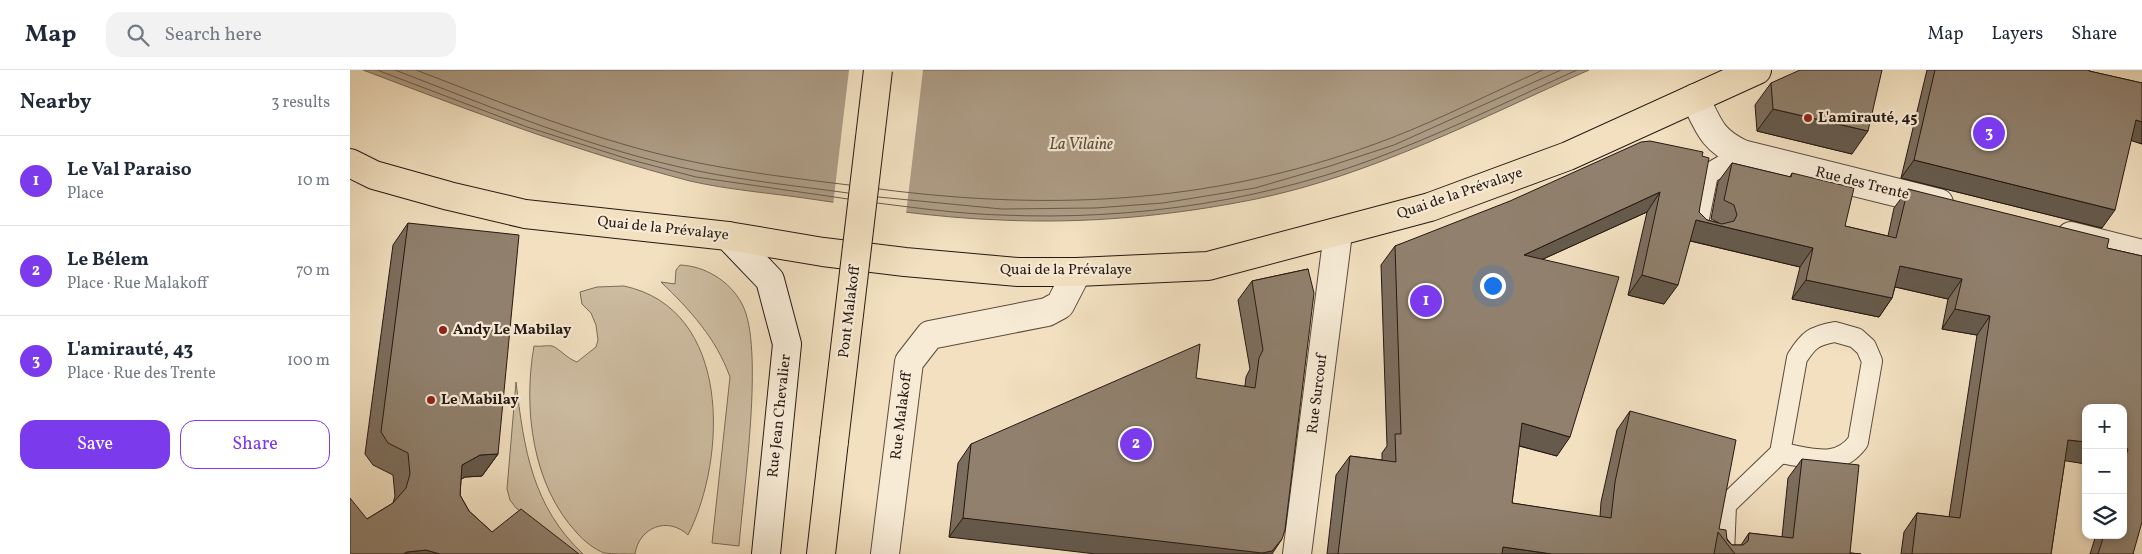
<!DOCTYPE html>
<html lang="en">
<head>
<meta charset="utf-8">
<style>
	body { margin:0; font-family:Vollkorn,serif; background:#f2f2f3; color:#1f2937 }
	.controls { position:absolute; right:15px; bottom:15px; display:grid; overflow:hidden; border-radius:10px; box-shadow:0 2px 8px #0003 }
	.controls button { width:45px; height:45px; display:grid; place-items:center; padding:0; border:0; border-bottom:1px solid #e0e1e3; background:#fff; color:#1f2937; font:25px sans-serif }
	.you { position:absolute; left:1142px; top:215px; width:18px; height:18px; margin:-12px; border:4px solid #fff; border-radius:50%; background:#1a73e8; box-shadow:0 0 0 8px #1a73e833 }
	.badge { display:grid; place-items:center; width:32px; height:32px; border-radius:50%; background:#7c3aed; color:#fff; font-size:16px; font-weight:700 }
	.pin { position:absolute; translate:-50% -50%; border:2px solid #fff; box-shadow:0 1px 5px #0006 }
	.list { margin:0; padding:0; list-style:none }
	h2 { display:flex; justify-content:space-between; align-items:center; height:65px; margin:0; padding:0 20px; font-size:21px }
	h2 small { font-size:16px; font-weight:400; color:#747a83 }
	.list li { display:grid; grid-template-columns:32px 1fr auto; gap:15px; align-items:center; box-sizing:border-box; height:90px; padding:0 20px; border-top:1px solid #e0e1e3 }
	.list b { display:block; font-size:19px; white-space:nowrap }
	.list p { margin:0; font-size:16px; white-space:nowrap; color:#747a83 }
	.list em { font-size:16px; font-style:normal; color:#747a83 }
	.actions { display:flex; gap:10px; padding:15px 20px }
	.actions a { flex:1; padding:11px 0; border:1px solid #7c3aed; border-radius:15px; text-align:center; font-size:18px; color:#7c3aed }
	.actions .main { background:#7c3aed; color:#fff }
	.icon { flex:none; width:28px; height:28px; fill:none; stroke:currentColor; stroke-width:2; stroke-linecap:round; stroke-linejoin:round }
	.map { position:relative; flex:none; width:1792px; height:484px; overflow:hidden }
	header { display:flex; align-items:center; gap:30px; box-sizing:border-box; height:70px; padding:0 25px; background:#fff; border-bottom:1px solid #e0e1e3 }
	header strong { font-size:24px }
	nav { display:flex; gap:28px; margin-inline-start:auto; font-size:18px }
	.search { width:350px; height:45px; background:#f2f2f3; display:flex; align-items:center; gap:12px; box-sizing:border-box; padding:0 18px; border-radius:15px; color:#747a83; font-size:19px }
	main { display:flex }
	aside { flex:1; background:#fff }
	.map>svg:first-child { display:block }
	.green { fill:#cfbea3; stroke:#7a6b5b }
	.water { fill:#ad9c85; stroke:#776757 }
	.pier { fill:#f2e0c0 }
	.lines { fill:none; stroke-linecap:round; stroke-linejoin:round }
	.shore { stroke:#6a5a4c; stroke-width:1 }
	.lane-casing { stroke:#594a3e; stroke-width:22 }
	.street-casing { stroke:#594a3e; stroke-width:30 }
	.secondary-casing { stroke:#261813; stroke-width:30 }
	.primary-casing { stroke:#261813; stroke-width:30 }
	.lane { stroke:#f7ebd6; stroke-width:20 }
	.street { stroke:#f7ebd6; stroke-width:28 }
	.secondary { stroke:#f7ebd6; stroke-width:28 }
	.primary { stroke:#f2e0c0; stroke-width:28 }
	.primary-bridge-casing { stroke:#261813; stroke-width:30; stroke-linecap:butt }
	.primary-bridge { stroke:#f2e0c0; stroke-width:28 }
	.wall { fill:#7c6e5e; stroke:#261813 }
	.shaded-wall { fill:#655a4c; stroke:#261813 }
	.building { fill:#90806d; stroke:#261813 }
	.poi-dot { fill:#8f2418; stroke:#f7ebd6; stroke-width:2 }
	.labels { text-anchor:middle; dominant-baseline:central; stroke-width:4.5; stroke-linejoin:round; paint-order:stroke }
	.poi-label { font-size:15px; font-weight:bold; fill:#261813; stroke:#f7ebd6; text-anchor:start }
	.street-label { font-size:15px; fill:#261813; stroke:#f7ebd6 }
	.water-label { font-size:16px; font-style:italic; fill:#5c4d41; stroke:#f7ebd6 }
</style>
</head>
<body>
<header>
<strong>Map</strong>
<div class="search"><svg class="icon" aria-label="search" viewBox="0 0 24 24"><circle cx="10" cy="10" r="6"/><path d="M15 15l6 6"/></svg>Search here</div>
<nav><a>Map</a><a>Layers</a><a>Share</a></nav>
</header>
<main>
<aside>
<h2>Nearby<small>3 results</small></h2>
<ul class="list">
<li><span class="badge">1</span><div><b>Le Val Paraiso</b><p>Place</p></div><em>10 m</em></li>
<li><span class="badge">2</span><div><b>Le Bélem</b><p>Place · Rue Malakoff</p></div><em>70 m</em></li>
<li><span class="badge">3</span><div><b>L'amirauté, 43</b><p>Place · Rue des Trente</p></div><em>100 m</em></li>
</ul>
<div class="actions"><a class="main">Save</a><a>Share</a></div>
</aside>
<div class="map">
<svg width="1792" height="484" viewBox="0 0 1792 484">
	<rect width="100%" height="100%" fill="#f2e0c0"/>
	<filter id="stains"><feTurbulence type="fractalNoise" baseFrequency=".004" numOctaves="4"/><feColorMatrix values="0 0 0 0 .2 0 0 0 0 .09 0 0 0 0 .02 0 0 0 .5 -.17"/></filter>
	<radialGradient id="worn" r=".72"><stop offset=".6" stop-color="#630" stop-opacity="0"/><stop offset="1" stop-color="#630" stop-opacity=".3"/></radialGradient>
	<!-- green -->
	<g class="green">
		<path d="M330,195c25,1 50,16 62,39 23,42 1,189 -3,242l-27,-3 18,-166c-14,-39 -40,-67 -69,-95l14,2 1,-14z"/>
		<path d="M274,216c108,23 103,172 64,249 -20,-19 -49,-8 -53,19 -9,0 -22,0 -31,-1 -10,-4 -20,-12 -27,-20 -45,-48 -54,-125 -43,-187 6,1 12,-1 18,0 7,2 14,12 25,16l19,-15 2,-7 -2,-15 -5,-12 -9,-9 -2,-12 17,-5z"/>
		<path d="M166,312c8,67 16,124 67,172h-7l-60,-46 -6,-8 -3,-11z"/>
	</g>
	<!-- water -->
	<path class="water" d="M13,0h1226c-108,48 -217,105 -333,129 -84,17 -170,25 -255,21 -63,-2 -128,-12 -190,-21 -40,-6 -82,-9 -121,-18 -112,-29 -219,-70 -327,-111z"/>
	<!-- pier -->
	<path class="pier" d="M499,0h74l-17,144 -73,-9z"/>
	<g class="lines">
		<!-- shore -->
		<g class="shore">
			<path d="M27,0l150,57 101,32 68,18 152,22"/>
			<path d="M45,0c98,38 200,80 303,101 49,10 100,15 150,22"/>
			<path d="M66,0c91,35 187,74 283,93 50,10 101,16 150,22"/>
			<path d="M529,119c178,23 344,14 512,-51 52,-20 102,-46 152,-68"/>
			<path d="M528,127l124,12 93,-1 68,-5 92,-15 72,-21 67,-22 167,-75"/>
			<path d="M527,133c41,5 83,11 124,12 134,6 273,-15 396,-65 61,-24 120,-53 180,-80"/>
		</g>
		<defs>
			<g id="lane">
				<path d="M1358,161l-11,-3 11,-54 34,-20"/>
				<path d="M1485,262l21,6 10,9 6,14 -14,81c-21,28 -48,15 -78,11l17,-95c12,-19 17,-22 38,-26z"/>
				<path d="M1374,484l2,-49 54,-52"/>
			</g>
			<g id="street">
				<path d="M1345,28c14,29 17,42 47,56l197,49"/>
				<path d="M1721,166l71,18"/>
				<path d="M535,484l24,-192 21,-27 117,-23 13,-7 17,-33"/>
				<path d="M947,484l41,-321"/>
			</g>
			<path id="secondary" d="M378,166l42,44 17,64 -21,210"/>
			<g id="primary">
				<path d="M0,93l24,12 75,21 76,18 203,22 95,16 82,10 113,10h59l131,-6 222,-59 138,-51 189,-86"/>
				<path d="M471,484l13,-113"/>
			</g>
		</defs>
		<!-- lane casing -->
		<use href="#lane" class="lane-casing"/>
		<!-- street casing -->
		<use href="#street" class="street-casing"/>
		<!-- secondary casing -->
		<use href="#secondary" class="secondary-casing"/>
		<!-- primary casing -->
		<use href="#primary" class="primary-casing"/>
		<!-- lane -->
		<use href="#lane" class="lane"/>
		<!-- street -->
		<use href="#street" class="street"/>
		<!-- secondary -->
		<use href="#secondary" class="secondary"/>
		<!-- primary -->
		<use href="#primary" class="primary"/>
		<defs>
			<path id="primary-bridge" d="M484,371l44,-371"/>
		</defs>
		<!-- primary-bridge casing -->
		<use href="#primary-bridge" class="primary-bridge-casing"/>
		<!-- primary-bridge -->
		<use href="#primary-bridge" class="primary-bridge"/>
	</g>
	<!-- wall -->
	<g class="wall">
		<path d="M1577,0h162v1l53,12v61l-11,-4 -29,88 -201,-50z"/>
		<path d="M1421,13l81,71 -95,-23 -2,-26z"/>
		<path d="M1352,86l-3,56 8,8 12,3 -8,-4 7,-37 14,-19 58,14 2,-4 53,53 43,10 6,-28 14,-19 199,59 35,8 -9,298h-43l6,-19h27v-127h-37v56l-21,-4 -14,94h-150l3,-22 13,-19 32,4 28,-182 -35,-6 6,-30 -53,-12 -3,11 -13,19 -87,-18 8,-32 -110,-26 -26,63 -36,-9 19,-83 -104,47 14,197 -38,-10 -7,57 88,14 1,-15 16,-72 13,-19 89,118 13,16h9l8,-12 33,4 6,-59 14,-19 48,94 11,1h-534l9,-79 14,-19 32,4v-7l5,-7 -6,-181 14,-19z"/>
		<path d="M58,153l90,231 -16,22 -17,1 -4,2 -1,16 9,16 23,21 87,22 -212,-35 26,-16 2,-7 -2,-21 -20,-10 -8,-11 28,-209z"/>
		<path d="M958,199l-23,261 -336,7 9,-74 13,-19 274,-58 1,-9 4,-8 -12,-69 14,-19z"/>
	</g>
	<!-- shaded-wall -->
	<g class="shaded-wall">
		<path d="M1423,39l95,22 -16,23 -95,-23z"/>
		<path d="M1786,50l6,2v22l-19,-6z"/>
		<path d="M1564,90l201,50 -13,18 -201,-50z"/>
		<path d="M1310,122l-13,20 -137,62 14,-19z"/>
		<path d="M1346,150l117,28 -13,19 -117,-28z"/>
		<path d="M1550,196l62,13 -14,20 -61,-14z"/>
		<path d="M1292,205l36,10 -14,19 -36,-9z"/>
		<path d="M1456,210l86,18 -13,19 -87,-18z"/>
		<path d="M1605,239l35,7 -13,19 -35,-6z"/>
		<path d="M1172,353l48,14 -13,19 -48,-13z"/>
		<path d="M1718,370l18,2v22l-32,-5z"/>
		<path d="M1773,378l5,1 -5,7z"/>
		<path d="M148,384l-16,22 -17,1 -18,10 15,-22 18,-10z"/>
		<path d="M613,448l319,21 -10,15h-176l-147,-17z"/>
		<path d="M1153,477l49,7h-54z"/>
		<path d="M76,480l14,4h-37l4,-2z"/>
	</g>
	<!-- building -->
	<g class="building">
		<path d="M1450,0h82l-14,61 -95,-22 -2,-26z"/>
		<path d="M1585,0h154v1l53,12v39l-6,-2 -21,90 -201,-50z"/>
		<path d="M1300,71l53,11 -1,4 7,2 -10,54 8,8 15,4 12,-3 3,-6 -3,-10 -10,-5 8,-37 59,14 1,-4 62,15 -9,38 51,12 12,-49 201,50 -2,9 35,8v266l-9,32h-35l6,-19h19v-69l5,-17 -5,-1v-40h-37v34l-18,-2 -17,114h-139l5,-41 43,5 30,-202 -35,-7 7,-30 -62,-13 -8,32 -86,-18 7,-32 -117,-28 -18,65 -36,-10 18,-83 -136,63 95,22 -49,160 -48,-14 -10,80 99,15 4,-36 15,-71 106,29 -17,89 7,1 1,10 5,5h11l5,-4 1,-8 44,5 9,-79 57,6 -9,88 11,1h-126l-17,-22 -4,22h-162l-49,-7 -1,7h-164l12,-98 46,6 -1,-28h6l-6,-188 115,-45 131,-59z"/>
		<path d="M58,153l111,12 -21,219 -18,1 -18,10 -2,30 9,16 23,21 29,-23 58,45h-139l-14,-4 -19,2 -4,2h-53v-56l17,21 26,-16 13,-15 4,-14 -2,-21 -20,-10 -7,-11z"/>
		<path d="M958,199l6,24 -29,237 -3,9 -10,12 -10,2 -299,-35 8,-74 229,-100 -4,34 59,10 4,-30 4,-8 -11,-69z"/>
	</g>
	<!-- markers -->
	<g class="poi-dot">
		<circle cx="1458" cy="48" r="5"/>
		<circle cx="93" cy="260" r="5"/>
		<circle cx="81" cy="330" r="5"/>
	</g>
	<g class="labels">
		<!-- poi labels -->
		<g class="poi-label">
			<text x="1468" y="48">L'amirauté, 45</text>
			<text x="103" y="260">Andy Le Mabilay</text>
			<text x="91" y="330">Le Mabilay</text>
		</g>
		<!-- street labels -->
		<g class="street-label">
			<text transform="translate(1512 114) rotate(14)">Rue des Trente</text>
			<text transform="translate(1110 124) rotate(-19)">Quai de la Prévalaye</text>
			<text transform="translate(313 159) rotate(6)">Quai de la Prévalaye</text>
			<text x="716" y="200">Quai de la Prévalaye</text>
			<text transform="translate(500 242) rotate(-83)">Pont Malakoff</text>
			<text transform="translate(968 324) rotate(-83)">Rue Surcouf</text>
			<text transform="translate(430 346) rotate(-84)">Rue Jean Chevalier</text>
			<text transform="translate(552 346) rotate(-83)">Rue Malakoff</text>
		</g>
		<!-- water labels -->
		<g class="water-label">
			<text x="731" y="75">La Vilaine</text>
		</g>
	</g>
	<rect width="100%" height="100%" filter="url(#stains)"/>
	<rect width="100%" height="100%" fill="url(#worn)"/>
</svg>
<div class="controls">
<button>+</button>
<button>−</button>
<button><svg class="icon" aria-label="layers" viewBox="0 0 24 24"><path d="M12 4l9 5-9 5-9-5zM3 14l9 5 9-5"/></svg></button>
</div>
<div class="you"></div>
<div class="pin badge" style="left:1076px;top:231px">1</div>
<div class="pin badge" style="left:786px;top:374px">2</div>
<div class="pin badge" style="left:1639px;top:63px">3</div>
</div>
</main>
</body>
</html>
